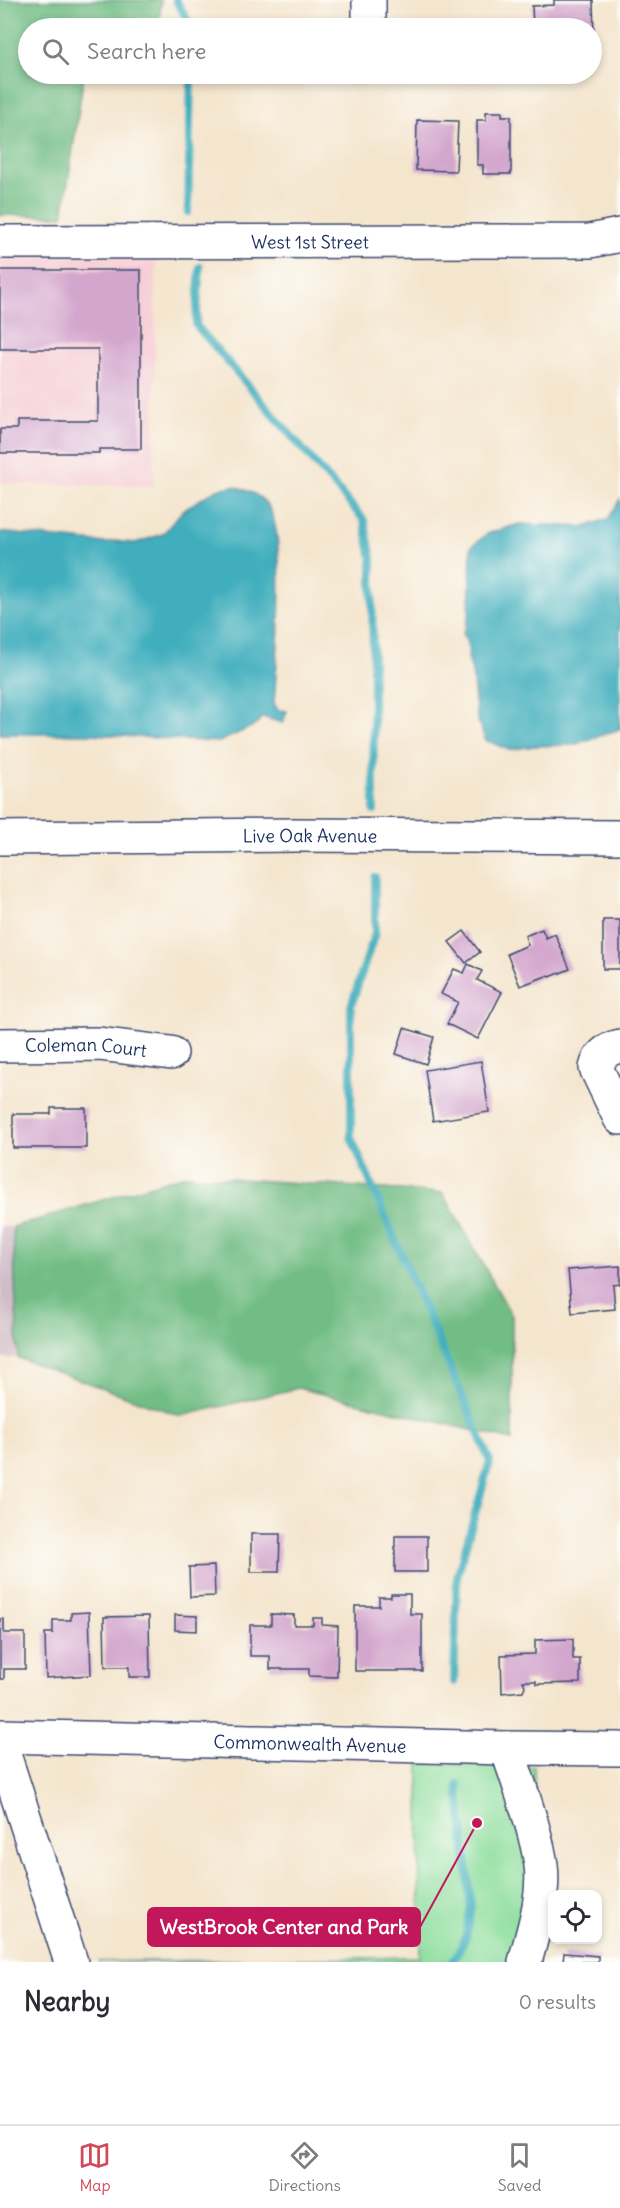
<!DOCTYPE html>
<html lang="en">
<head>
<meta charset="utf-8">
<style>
	body { margin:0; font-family:Delius,sans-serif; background:#f2f2f3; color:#2b2b33 }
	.controls { position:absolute; right:18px; bottom:18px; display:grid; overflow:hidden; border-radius:12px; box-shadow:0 3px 9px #0003 }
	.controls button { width:54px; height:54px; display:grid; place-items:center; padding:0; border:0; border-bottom:2px solid #e1e1e2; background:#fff; color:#2b2b33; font:30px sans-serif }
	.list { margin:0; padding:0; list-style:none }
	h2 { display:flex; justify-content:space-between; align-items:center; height:78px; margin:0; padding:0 24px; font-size:26px }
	h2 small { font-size:20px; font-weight:400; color:#7c7c81 }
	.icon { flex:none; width:33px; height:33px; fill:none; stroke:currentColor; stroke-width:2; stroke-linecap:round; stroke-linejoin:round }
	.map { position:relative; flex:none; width:620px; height:1962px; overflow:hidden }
	.search { position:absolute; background:#fff; box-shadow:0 3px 9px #0003; left:18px; right:18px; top:18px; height:66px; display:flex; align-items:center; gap:15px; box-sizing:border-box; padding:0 21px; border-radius:33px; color:#7c7c81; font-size:22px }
	.sheet { height:162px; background:#fff }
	nav { display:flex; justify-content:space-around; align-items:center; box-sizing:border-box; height:84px; border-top:2px solid #e1e1e2; background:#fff; font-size:16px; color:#7c7c81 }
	nav a { display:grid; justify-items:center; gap:3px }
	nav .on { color:#d1495b }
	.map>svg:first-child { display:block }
	.built { fill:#f6cfd5 }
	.industrial { fill:#d1bdc8 }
	.green { fill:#8dde9e; stroke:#54867e; stroke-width:1.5 }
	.forest { fill:#72bd85; stroke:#467672; stroke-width:1.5 }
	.water { fill:#40aebd; stroke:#2e6e8e; stroke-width:1.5 }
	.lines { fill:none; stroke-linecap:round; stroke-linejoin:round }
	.stream { stroke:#40aebd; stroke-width:8 }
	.building { fill:#d3a6ce }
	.minor-casing { stroke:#3c4a6f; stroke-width:36 }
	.minor { stroke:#fff; stroke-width:33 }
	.labels { text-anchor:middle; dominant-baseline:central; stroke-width:6; stroke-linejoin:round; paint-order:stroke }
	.street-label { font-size:18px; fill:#1b2f5e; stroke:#fdfcf7 }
	.leader { fill:none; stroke:#c2185b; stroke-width:2 }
	.callout-dot { fill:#c2185b; stroke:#fdfcf7; stroke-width:2 }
	.callout { fill:#c2185b; stroke:#c2185b; stroke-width:2 }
	.callout-label { font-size:20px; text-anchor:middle; font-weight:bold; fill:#fff }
</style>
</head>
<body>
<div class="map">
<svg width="620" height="1962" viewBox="0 0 620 1962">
	<rect width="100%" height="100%" fill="#fdfcf7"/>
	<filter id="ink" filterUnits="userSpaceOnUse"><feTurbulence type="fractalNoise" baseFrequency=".0167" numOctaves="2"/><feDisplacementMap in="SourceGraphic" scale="12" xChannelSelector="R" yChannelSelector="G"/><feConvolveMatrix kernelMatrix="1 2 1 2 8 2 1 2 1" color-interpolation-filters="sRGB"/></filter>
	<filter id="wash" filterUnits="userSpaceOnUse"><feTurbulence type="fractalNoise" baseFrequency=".008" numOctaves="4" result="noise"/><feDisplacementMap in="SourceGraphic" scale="24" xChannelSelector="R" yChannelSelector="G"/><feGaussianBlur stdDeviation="1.35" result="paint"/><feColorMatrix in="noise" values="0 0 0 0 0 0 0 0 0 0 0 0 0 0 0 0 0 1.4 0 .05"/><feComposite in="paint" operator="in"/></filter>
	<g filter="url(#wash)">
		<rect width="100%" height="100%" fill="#f4e5cd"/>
		<!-- built -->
		<path class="built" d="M156,252l-2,234 -154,-2v-230z"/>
		<!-- industrial -->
		<path class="industrial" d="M0,1226l13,1 5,131h-18z"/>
		<!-- green -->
		<path class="green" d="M419,1764l115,3 3,112 -30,83h-409l322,-5z"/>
		<!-- forest -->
		<g class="forest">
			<path d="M0,0h161l-2,28h-131v46h56l-21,142 -63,-1z"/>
			<path d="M185,1175l258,18 69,123v124l-214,-52 -117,28 -163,-58 -5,-131z"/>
		</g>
		<!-- water -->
		<g class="water">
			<path d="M233,486c12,3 28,9 35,20 20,30 9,157 6,197l4,7 9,1 -4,12 -21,-6 -6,8 -37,17 -128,-8h-91v-202l106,11 8,-2 21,2 28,-9 20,-24 34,-21z"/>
			<path d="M620,499v230l-47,16 -39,1 -25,4 -24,-10 -8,-22 -5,-46 -4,-15 1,-8 -6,-15 6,-19 2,-68 16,-13 32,-10 67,3 23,-9z"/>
		</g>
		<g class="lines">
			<!-- stream -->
			<g class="stream">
				<path d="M176,0l16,28"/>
				<path d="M188,212l3,-138"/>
				<path d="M200,267l-4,58 168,195 8,38 2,253"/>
				<path d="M375,877v56l-24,73v131l139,324 -33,116 -3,105"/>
				<path d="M453,1962l13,-25 5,-31 -13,-122"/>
			</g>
		</g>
		<g id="blocks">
			<!-- building -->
			<g class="building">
				<path d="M554,0h39l1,34h-2v-6h-59l-1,-22 22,-1z"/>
				<path d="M486,112h16v4h9v58h-28v-9h-6v-45h9z"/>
				<path d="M417,120l41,1 -2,50 -40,-1z"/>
				<path d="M0,270h141v179h-42v4h-99v-24h17v-8h81v-72h-98z"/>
				<rect x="603" y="920" width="17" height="49"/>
				<path d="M542,929l4,9 9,-4 15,35 -20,8 -1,-2 -29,11 -13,-32 21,-9 -3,-9z"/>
				<path d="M464,931l16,21 -14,11 -17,-21z"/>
				<path d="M468,964l14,7 -5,9 25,12 -24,47 -31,-15 11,-22 -17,-8 13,-25 10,4z"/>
				<path d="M404,1028l30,9 -8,27 -30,-10z"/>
				<path d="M481,1061l8,51 -56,9 -8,-51z"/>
				<path d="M51,1108h35v40h-73v-34h38z"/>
				<path d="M620,1266v18l-7,1 2,24 -43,4 -4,-43z"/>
				<path d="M251,1534h29l-1,38h-28z"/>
				<rect x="395" y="1536" width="32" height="36"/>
				<path d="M214,1566l1,30 -25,1 -1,-30z"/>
				<path d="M391,1594h19v20h12v57h-67v-65h24v-9h12z"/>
				<path d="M89,1612l2,63 -45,3 -1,-45h8v-13h18v-7z"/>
				<path d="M271,1614l23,1v10h19v-7h9v7l16,1 -1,51 -28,-1v-7h-39v-13h-20v-31h21z"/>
				<path d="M175,1615l22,1v15l-22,-1z"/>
				<path d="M149,1616l1,61h-21v-10h-24l-1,-50z"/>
				<path d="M0,1619h4v14h21v36h-21v10h-4z"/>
				<path d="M573,1639v20h7v24l-44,1v-3h-13l2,5 -2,5 -21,2 -1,-38 34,-1v-14z"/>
				<path d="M564,1953l34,3v6h-35z"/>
			</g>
		</g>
	</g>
	<g filter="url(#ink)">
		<use href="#blocks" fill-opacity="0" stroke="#3c4a6f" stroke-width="1.5"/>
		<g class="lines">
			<defs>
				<g id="minor">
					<path d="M369,0v17"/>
					<path id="s1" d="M0,242l590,-1 30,-6"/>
					<path id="s2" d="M0,838l295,-3 325,2"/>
					<path id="s3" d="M0,1045l99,-1 72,9"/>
					<path d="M620,1046c-13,3 -21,9 -24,22l24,50"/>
					<path id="s4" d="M0,1736l507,12 113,1"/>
					<path d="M0,1742l71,220"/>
					<path d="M507,1748c12,38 28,78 34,117 4,32 -8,66 -16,97"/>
				</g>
			</defs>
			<!-- minor casing -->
			<use href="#minor" class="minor-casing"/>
			<!-- minor -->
			<use href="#minor" class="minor"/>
		</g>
	</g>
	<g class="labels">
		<!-- street labels -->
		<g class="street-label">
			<text stroke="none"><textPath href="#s1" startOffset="310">West 1st Street</textPath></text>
			<text stroke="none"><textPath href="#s2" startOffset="310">Live Oak Avenue</textPath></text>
			<text stroke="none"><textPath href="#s3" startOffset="86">Coleman Court</textPath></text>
			<text stroke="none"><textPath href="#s4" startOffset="310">Commonwealth Avenue</textPath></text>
		</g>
	</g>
	<!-- callouts -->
	<path class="leader" d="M477 1823L420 1927"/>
	<circle class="callout-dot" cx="477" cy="1823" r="6"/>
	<rect class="callout" x="148" y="1908" width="272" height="38" rx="6"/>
	<g class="callout-label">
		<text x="284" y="1934">WestBrook Center and Park</text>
	</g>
</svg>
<div class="controls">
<button><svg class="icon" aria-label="locate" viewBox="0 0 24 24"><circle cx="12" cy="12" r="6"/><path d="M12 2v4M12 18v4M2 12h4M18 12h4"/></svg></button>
</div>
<div class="search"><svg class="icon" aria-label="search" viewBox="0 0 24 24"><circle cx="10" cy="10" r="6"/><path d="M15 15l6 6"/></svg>Search here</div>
</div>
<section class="sheet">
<h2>Nearby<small>0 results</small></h2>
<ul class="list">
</ul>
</section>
<nav>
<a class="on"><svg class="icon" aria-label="map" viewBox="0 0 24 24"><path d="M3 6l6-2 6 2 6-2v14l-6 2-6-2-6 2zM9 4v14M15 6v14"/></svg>Map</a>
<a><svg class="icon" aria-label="directions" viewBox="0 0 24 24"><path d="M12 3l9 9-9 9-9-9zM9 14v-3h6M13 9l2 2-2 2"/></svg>Directions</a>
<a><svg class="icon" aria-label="saved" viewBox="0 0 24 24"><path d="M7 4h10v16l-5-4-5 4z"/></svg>Saved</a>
</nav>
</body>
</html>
